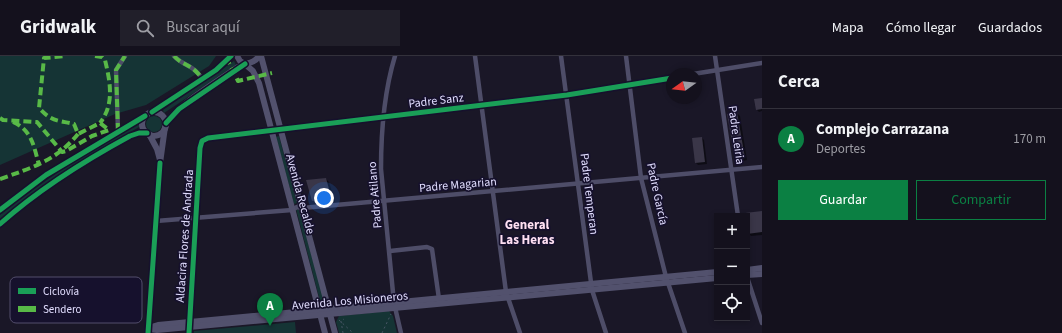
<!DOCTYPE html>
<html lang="es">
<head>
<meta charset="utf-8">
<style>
	body { margin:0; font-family:"Source Sans 3",sans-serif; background:#211f2a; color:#f1f3f6 }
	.controls { position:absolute; right:12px; bottom:12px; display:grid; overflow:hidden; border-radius:0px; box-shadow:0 2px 6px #0003 }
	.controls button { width:36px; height:36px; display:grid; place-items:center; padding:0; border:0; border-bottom:1px solid #33313b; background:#14111d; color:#f1f3f6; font:20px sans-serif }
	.compass { position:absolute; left:666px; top:12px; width:36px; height:36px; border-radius:50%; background:#14111d; box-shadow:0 2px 6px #0003; rotate:255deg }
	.you { position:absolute; left:324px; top:142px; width:14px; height:14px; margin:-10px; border:3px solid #fff; border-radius:50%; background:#1a73e8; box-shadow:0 0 0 6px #1a73e833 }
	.badge { display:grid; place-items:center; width:26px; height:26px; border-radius:50%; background:#0b8043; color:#fff; font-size:13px; font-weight:700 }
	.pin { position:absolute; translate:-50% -33px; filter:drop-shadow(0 1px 2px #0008) }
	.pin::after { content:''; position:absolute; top:21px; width:14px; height:12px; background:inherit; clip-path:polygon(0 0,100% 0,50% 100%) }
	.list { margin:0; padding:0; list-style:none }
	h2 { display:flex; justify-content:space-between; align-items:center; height:52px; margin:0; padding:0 16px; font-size:17px }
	h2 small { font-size:13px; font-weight:400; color:#9d9da4 }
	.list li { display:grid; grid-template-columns:26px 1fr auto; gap:12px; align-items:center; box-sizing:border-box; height:60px; padding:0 16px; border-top:1px solid #33313b }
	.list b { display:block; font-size:15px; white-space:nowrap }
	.list p { margin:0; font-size:13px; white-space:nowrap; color:#9d9da4 }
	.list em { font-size:13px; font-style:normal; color:#9d9da4 }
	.actions { display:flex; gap:8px; padding:12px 16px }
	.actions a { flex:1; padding:9px 0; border:1px solid #0b8043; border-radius:0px; text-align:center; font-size:14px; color:#0b8043 }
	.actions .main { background:#0b8043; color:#fff }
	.icon { flex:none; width:22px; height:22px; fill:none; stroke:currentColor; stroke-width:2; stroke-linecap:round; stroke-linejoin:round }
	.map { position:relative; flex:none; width:762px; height:277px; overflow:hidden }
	header { display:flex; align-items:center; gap:24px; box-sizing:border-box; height:56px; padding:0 20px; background:#14111d; border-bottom:1px solid #33313b }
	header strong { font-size:19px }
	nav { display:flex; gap:22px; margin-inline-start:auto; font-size:14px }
	.search { width:280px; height:36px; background:#211f2a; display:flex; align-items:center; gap:10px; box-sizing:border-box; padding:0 14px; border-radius:0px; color:#9d9da4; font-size:15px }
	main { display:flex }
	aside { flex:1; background:#14111d }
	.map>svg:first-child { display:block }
	.green { fill:#153435 }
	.shadow { fill:#0007 }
	.building { fill:#3a3648 }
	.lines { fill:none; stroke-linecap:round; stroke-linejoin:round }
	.path { stroke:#485666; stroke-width:1; stroke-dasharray:2 3; stroke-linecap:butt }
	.street { stroke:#4e4d68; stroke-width:4.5 }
	.secondary { stroke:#52516d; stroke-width:6 }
	.quiet { stroke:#58b947; stroke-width:4; stroke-dasharray:8 4; stroke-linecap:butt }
	.cycleway-casing { stroke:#16112d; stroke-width:8 }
	.cycleway { stroke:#1a9f57; stroke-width:5 }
	.labels { text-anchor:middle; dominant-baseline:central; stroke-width:3.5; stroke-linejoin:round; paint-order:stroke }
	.street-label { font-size:12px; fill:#e2deff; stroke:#16112d }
	.neighbourhood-label { font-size:13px; font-weight:bold; fill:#ffe0f3; stroke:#16112d }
	.key { fill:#16112d; stroke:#534e6c; stroke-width:1 }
	.key-label { font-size:11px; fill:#e2deff }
</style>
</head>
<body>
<header>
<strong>Gridwalk</strong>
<div class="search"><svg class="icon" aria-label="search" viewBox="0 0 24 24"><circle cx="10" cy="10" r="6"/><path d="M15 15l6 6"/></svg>Buscar aquí</div>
<nav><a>Mapa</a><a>Cómo llegar</a><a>Guardados</a></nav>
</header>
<main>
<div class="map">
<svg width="762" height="277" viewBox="0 0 762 277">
	<rect width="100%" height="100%" fill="#1a1727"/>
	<!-- green -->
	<g class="green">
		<path d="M0,0h216l-7,10 -63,39 -31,9 -115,51z"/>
		<path d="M234,5l2,4 -72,48 -1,-3z"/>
		<circle cx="154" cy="68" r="8"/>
		<path d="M140,68l1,2c-50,28 -97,57 -141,93v-4c44,-35 90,-66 140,-91z"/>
		<path d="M279,80l18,67 -3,1 -18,-67z"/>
		<path d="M296,153l3,1 25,90 -4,1z"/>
		<path d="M389,255l4,5 4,17h-58l-3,-11 3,-6z"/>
		<path d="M295,266l1,11h-102v-2z"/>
	</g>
	<!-- shadow -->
	<g class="shadow">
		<path d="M762,43v12l-3,1 -2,-2z"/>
		<path d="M737,57l3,3 7,44 -8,2 -3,-3z"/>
		<path d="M702,82l2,2 3,24 -9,1 -2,-2z"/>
		<path d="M326,123l3,3 6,20 -19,2 -3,-4z"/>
		<path d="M762,156v23l-11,1 -3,-3 -2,-17z"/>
	</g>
	<!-- building -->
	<g class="building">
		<path d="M762,42v11l-6,1 -2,-11z"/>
		<path d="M737,56l8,46 -10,1 -8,-45z"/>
		<path d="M702,81l3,25 -10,1 -3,-25z"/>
		<path d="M326,122l6,22 -20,1 -6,-21z"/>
		<path d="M762,155v21l-15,2v-18h-2v-3z"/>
	</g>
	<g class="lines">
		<!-- path -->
		<g class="path">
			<path d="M339,264l14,13"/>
			<path d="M343,277l-2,-12 3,-2"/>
			<path d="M382,277l9,-19"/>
		</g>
		<!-- street -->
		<g class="street">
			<path d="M174,0c10,11 18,7 29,24"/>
			<path d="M395,0c-11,36 -14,75 -14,113l13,134 7,30"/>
			<path d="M475,0l31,236 14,41"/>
			<path d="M561,0l31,234 14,43"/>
			<path d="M626,0l15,122 25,99 19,56"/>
			<path d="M715,0l23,160"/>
			<path d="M693,18l69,-11"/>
			<path d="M118,75l-2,-61 9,-14"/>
			<path d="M156,165l136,-11 5,-3 5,1 460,-41"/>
			<path d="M390,195l37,-4 5,2 7,50"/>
			<path d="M747,221l15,46"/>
			<path d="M189,277l11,-185 2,-7 6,-3 359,-43 105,-17"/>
		</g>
		<!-- secondary -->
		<g class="secondary">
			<path d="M237,0l3,5 5,3"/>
			<path d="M261,0l74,277"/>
			<path d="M246,9l7,6 6,12 66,250"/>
			<path d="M152,56l64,-42 15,-14"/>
			<circle cx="154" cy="68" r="12"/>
			<path d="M166,67c13,-19 52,-42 72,-56 8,-5 15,-2 21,-11"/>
			<path d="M149,78l8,15 3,11"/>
			<path d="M0,154l46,-35 99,-59"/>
			<path d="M0,168c39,-35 84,-63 130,-88l9,-3h8"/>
			<path d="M747,214l15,-2"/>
			<path d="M747,219l15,-1"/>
			<path d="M148,272l10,-3 559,-53"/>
			<path d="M149,273l8,1 560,-52"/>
			<path d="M148,277l12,-170 5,-36"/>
		</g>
		<!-- quiet -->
		<g class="quiet">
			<path d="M95,0l7,1 3,3c5,21 10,44 -5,63"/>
			<path d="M174,0c10,11 18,7 29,24"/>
			<path d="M226,1l12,24 34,-8"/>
			<path d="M0,62l3,2 34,2 25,30 4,-1 26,-15 17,-6 -9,-7 -22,11 -4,-10c-17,-4 -22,-2 -35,-16l5,-50 22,-2"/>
			<path d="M13,66c19,8 21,25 26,43"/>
			<path d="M118,75l-2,-61 9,-14"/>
			<path d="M0,123c31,-11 56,-18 78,-45"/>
		</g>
		<defs>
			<g id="cycleway">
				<path d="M152,56l64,-42 15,-14"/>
				<path d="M166,67l13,-14 66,-45"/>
				<path d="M0,154l46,-35 99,-59"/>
				<path d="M0,168c39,-35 84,-63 130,-88l9,-3h8"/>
				<path d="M148,277l12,-170"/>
				<path d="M189,277l11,-185 2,-7 6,-3 359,-43 105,-17"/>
			</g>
		</defs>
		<!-- cycleway casing -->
		<use href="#cycleway" class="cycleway-casing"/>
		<!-- cycleway -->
		<use href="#cycleway" class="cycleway"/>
	</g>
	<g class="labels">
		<!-- street labels -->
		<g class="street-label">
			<text transform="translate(436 45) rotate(-7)">Padre Sanz</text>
			<text transform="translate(736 79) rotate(82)">Padre Leiria</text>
			<text transform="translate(458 129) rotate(-5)">Padre Magarian</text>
			<text transform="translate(300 138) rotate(75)">Avenida Recalde</text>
			<text transform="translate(589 138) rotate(83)">Padre Temperan</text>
			<text transform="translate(657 138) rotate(78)">Padre García</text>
			<text transform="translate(375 139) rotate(-95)">Padre Atilano</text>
			<text transform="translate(185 180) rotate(-86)">Aldacira Flores de Andrada</text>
			<text transform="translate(350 245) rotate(-5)">Avenida Los Misioneros</text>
		</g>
		<!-- neighbourhood labels -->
		<g class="neighbourhood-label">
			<text x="527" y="169">General<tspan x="527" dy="15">Las Heras</tspan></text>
		</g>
	</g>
	<!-- legend -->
	<rect x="10" y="221" width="132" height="46" rx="6" class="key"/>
	<rect x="18" y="232" width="18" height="6" fill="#1a9f57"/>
	<rect x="18" y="250" width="18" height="6" fill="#58b947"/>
	<g class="key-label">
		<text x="43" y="239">Ciclovía</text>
		<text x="43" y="257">Sendero</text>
	</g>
</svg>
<div class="controls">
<button>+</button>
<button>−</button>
<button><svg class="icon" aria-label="locate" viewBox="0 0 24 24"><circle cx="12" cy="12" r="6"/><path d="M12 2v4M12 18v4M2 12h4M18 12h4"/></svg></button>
</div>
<svg class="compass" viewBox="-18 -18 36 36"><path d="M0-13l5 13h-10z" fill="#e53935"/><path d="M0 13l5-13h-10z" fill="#9d9da4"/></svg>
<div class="you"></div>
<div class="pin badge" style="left:270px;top:270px">A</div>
</div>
<aside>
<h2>Cerca<small></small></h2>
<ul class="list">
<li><span class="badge">A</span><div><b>Complejo Carrazana</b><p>Deportes</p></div><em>170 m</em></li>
</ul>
<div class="actions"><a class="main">Guardar</a><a>Compartir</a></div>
</aside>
</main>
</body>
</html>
